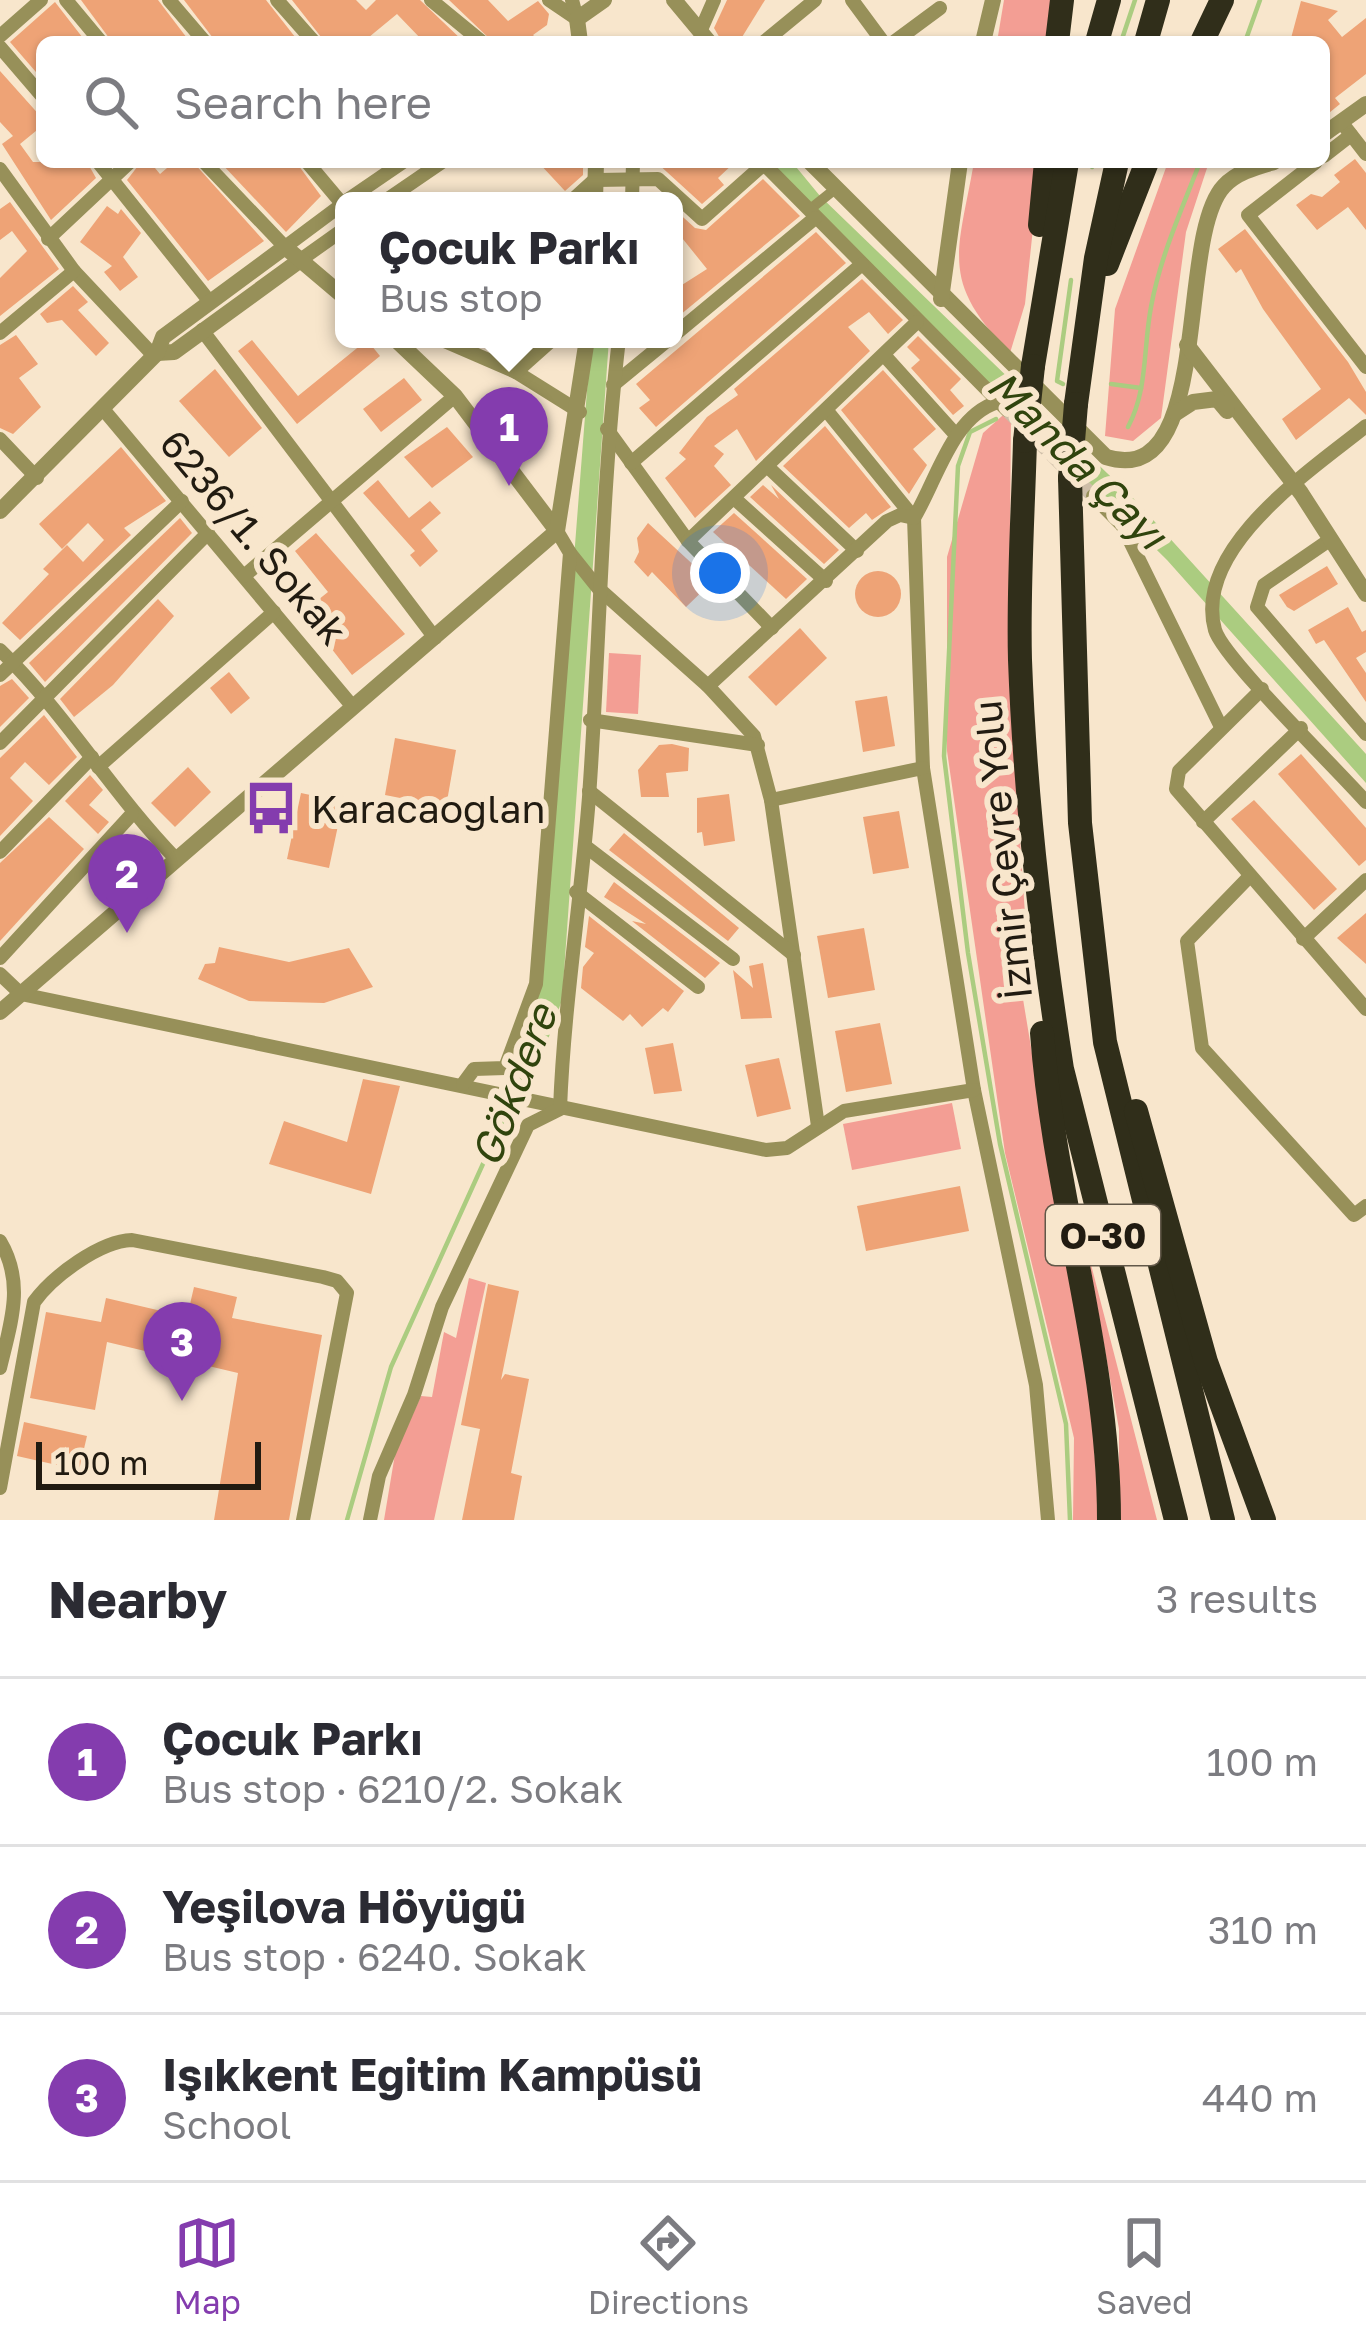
<!DOCTYPE html>
<html lang="en">
<head>
<meta charset="utf-8">
<style>
	body { margin:0; font-family:"Golos Text",sans-serif; background:#f7f7f7; color:#2b2b33 }
	.scale { position:absolute; left:36px; bottom:30px; width:225px; box-sizing:border-box; padding-left:12px; border:6px solid #211b11; border-top:0; font-size:33px; line-height:42px; white-space:nowrap; color:#211b11; -webkit-text-stroke:9px #f8e6cc; paint-order:stroke }
	.you { position:absolute; left:720px; top:573px; width:42px; height:42px; margin:-30px; border:9px solid #fff; border-radius:50%; background:#1a73e8; box-shadow:0 0 0 18px #1a73e833 }
	.badge { display:grid; place-items:center; width:78px; height:78px; border-radius:50%; background:#843cae; color:#fff; font-size:39px; font-weight:700 }
	.pin { position:absolute; translate:-50% -99px; filter:drop-shadow(0 3px 6px #0008) }
	.pin::after { content:''; position:absolute; top:63px; width:42px; height:36px; background:inherit; clip-path:polygon(0 0,100% 0,50% 100%) }
	.popup { position:absolute; left:335px; top:192px; width:348px; height:156px; box-sizing:border-box; display:grid; place-content:center; border-radius:18px; background:#fff; filter:drop-shadow(0 3px 9px #0005); font-size:39px; white-space:nowrap; color:#7c7c81 }
	.popup b { font-size:45px; color:#2b2b33 }
	.popup::after { content:''; position:absolute; left:50%; top:100%; margin-left:-24px; border:24px solid transparent; border-top-color:#fff }
	.list { margin:0; padding:0; list-style:none }
	h2 { display:flex; justify-content:space-between; align-items:center; height:156px; margin:0; padding:0 48px; font-size:51px }
	h2 small { font-size:39px; font-weight:400; color:#7c7c81 }
	.list li { display:grid; grid-template-columns:78px 1fr auto; gap:36px; align-items:center; box-sizing:border-box; height:168px; padding:0 48px; border-top:3px solid #e1e1e2 }
	.list b { display:block; font-size:45px; white-space:nowrap }
	.list p { margin:0; font-size:39px; white-space:nowrap; color:#7c7c81 }
	.list em { font-size:39px; font-style:normal; color:#7c7c81 }
	.icon { flex:none; width:66px; height:66px; fill:none; stroke:currentColor; stroke-width:2; stroke-linecap:round; stroke-linejoin:round }
	.map { position:relative; flex:none; width:1366px; height:1520px; overflow:hidden }
	.search { position:absolute; background:#fff; box-shadow:0 3px 9px #0004; left:36px; right:36px; top:36px; height:132px; display:flex; align-items:center; gap:30px; box-sizing:border-box; padding:0 42px; border-radius:18px; color:#7c7c81; font-size:45px }
	.sheet { height:660px; background:#fff }
	nav { display:flex; justify-content:space-around; align-items:center; box-sizing:border-box; height:168px; border-top:3px solid #e1e1e2; background:#fff; font-size:33px; color:#7c7c81 }
	nav a { display:grid; justify-items:center; gap:6px }
	nav .on { color:#843cae }
	.map>svg:first-child { display:block }
	.green { fill:#f39e94 }
	.water { fill:#abcc80 }
	.lines { fill:none; stroke-linecap:round; stroke-linejoin:round }
	.stream { stroke:#abcc80; stroke-width:4.5 }
	.building { fill:#eea376 }
	.minor-tunnel { stroke:#cdbda7; stroke-width:14; stroke-dasharray:14 7; stroke-linecap:butt }
	.pedestrian { stroke:#979059; stroke-width:10 }
	.minor { stroke:#979059; stroke-width:14 }
	.tertiary { stroke:#979059; stroke-width:16 }
	.motorway { stroke:#302e1a; stroke-width:24 }
	.motorway-bridge { stroke:#302e1a; stroke-width:24 }
	.labels { text-anchor:middle; dominant-baseline:central; stroke-width:12; stroke-linejoin:round; paint-order:stroke }
	.shield { fill:#f8e6cc; stroke:#625849; stroke-width:3 }
	.shield-label { font-size:36px; font-weight:bold; fill:#211b11 }
	.street-label { font-size:39px; fill:#211b11; stroke:#f8e6cc }
	.poi-label { font-size:39px; fill:#211b11; stroke:#f8e6cc; text-anchor:start }
	.water-label { font-size:42px; font-style:italic; fill:#30440d; stroke:#f8e6cc }
</style>
</head>
<body>
<div class="map">
<svg width="1366" height="1520" viewBox="0 0 1366 1520">
	<rect width="100%" height="100%" fill="#f8e6cc"/>
	<!-- green -->
	<g class="green">
		<path d="M1004,0h52l-4,42h-55z"/>
		<path d="M974,162h66l-15,142 -15,49c-71,-73 -52,-99 -36,-191z"/>
		<path d="M1168,162h41l-23,70 -25,186 -28,23 -28,-5 10,-127z"/>
		<path d="M1011,408l-2,268 18,268 -5,49 45,271 21,87 11,169h-26l1,-82 -69,-285 -58,-402v-194l36,-124z"/>
		<path d="M609,653l32,2 -3,59 -32,-2z"/>
		<path d="M952,1103l9,46 -109,21 -9,-46z"/>
		<path d="M1087,1249l70,271h-38v-91z"/>
		<path d="M469,1278l17,5 -52,237h-50l11,-66 26,-58 11,1 12,-65 12,6z"/>
	</g>
	<!-- water -->
	<g class="water">
		<path d="M766,162h26l28,34 315,304 231,254v29l-199,-223z"/>
		<path d="M591,339h18l-47,661 -32,90 -22,-7 33,-100z"/>
	</g>
	<g class="lines">
		<!-- stream -->
		<g class="stream">
			<path d="M1121,42l14,-42"/>
			<path d="M1245,42l15,-42"/>
			<path d="M1092,167l1,-5"/>
			<path d="M1063,384l-6,-3 14,-101"/>
			<path d="M1111,384l30,4"/>
			<path d="M996,419l-26,13 -12,34 -14,290 24,197 32,191 66,280 4,96"/>
			<path d="M1128,427c20,-38 15,-78 23,-120 9,-50 31,-98 49,-145"/>
			<path d="M347,1520l44,-153 120,-265"/>
		</g>
	</g>
	<!-- building -->
	<g class="building">
		<path d="M81,0h77l32,42h-78z"/>
		<path d="M184,0h82l33,42h-83z"/>
		<path d="M292,0h64l10,10 10,-10h44l44,42 -41,-1 -26,-27 -34,28h-38z"/>
		<path d="M449,0h39l20,21 30,-20 11,13 -2,11 -14,10 7,7h-47z"/>
		<path d="M727,0h38l-26,42 -18,-2 -7,-12z"/>
		<path d="M1301,1l37,10 -10,9 14,17 24,-19v56l-31,24 5,6 -16,13v-75h-34z"/>
		<path d="M55,2l31,40h-44v37l-32,-37z"/>
		<path d="M0,71l42,47v8l-22,18 13,18h54l9,16 -45,42 -49,-76 11,-8 -13,-14z"/>
		<path d="M1355,159l11,14v57l-18,-23 -31,23 -21,-25 15,-11 11,3 18,-15 -6,-7z"/>
		<path d="M141,162h9l10,12 14,-12h19l71,79 -56,40 -81,-101z"/>
		<path d="M220,162h76l25,34 -35,36z"/>
		<path d="M538,162h45v13l-18,16z"/>
		<path d="M656,162h79l-17,16 6,7 -22,19z"/>
		<path d="M763,179l37,37 -126,104v-30l33,-21 -33,-41v-19l21,19 11,2z"/>
		<path d="M10,202l49,67 -59,47v-38l27,-27 -15,-20 -12,9v-31z"/>
		<path d="M107,206l11,8 3,-5 20,24 -18,24 15,20 -18,14 -16,-19 8,-6 -32,-24z"/>
		<path d="M1245,229l103,133 18,30v23l-17,-17 -53,42 -14,-21 39,-30 -58,-80 -22,-40 -5,4 -18,-24z"/>
		<path d="M816,232l30,31 -190,164 -17,-19 11,-8 -14,-16z"/>
		<path d="M862,279l41,41 -15,14 -19,-22 -21,15 22,24 -114,110 -19,-32 -23,17 10,8 -10,12 17,19 -36,33 -30,-40 21,-19 -7,-6 28,-36 31,-22 -4,-6z"/>
		<path d="M73,286l15,16 -10,8 31,33 -13,13 -34,-36 -15,3 -7,-9z"/>
		<path d="M16,335l22,29 -19,14 22,29 -28,27 -13,-6v-83z"/>
		<path d="M918,336l43,43 -11,11 14,16 -11,9 -42,-47 9,-8 -13,-13z"/>
		<path d="M252,340l46,56 69,-56 13,16 -83,68 -59,-73z"/>
		<path d="M215,369l47,59 -33,29 -50,-56z"/>
		<path d="M883,370l53,59 -23,20 14,16 -18,29 -68,-84z"/>
		<path d="M404,378l18,22 -41,32 -18,-23z"/>
		<path d="M825,426l66,81 -19,13 -6,-7 -17,15 -66,-62z"/>
		<path d="M447,427l26,30 -41,31 -28,-31z"/>
		<path d="M121,447l45,54 -42,27 7,7 -111,105 -18,-17 47,-49 -6,-5 24,-24 16,17 21,-22 -16,-17 -26,26 -23,-25z"/>
		<path d="M378,480l31,38 21,-17 11,12 -20,17 17,21 -18,16 -10,-12 5,-4 -52,-58z"/>
		<path d="M763,485l16,14 -8,-14 68,65 -15,14 -74,-67z"/>
		<path d="M734,513l73,66 -21,20 -73,-67z"/>
		<path d="M180,518l12,15 -147,149 -16,-19z"/>
		<path d="M648,523l64,59 -26,25 -34,-35 -4,5 -14,-15 5,-10 -2,-14z"/>
		<path d="M316,533l89,101 -53,41 -49,-63 25,-20 -33,-41z"/>
		<path d="M1327,566l11,18 -44,27 -7,-4 -8,-12z"/>
		<circle cx="878" cy="594" r="23"/>
		<path d="M158,599l16,17 -61,69 -39,32 -14,-18z"/>
		<path d="M1348,607l14,25 4,-2v22l-10,6 10,15v29l-42,-62 -8,4 -8,-14z"/>
		<path d="M800,628l27,30 -51,48 -28,-29z"/>
		<path d="M229,672l21,26 -19,16 -21,-26z"/>
		<path d="M12,679l17,19 -29,29v-41z"/>
		<path d="M887,696l8,50 -32,6 -8,-51z"/>
		<path d="M44,715l33,42 -28,28 -24,-23 -15,16 23,23 -33,35v-78z"/>
		<path d="M395,738l61,12 -10,57 -61,-12z"/>
		<path d="M672,744l17,4 -1,23 -22,2 3,24h-28l-3,-27 21,-25z"/>
		<path d="M1301,754l65,74v32l-7,6 -81,-92z"/>
		<path d="M188,767l23,25 -36,35 -24,-24z"/>
		<path d="M90,775l13,15 -14,15 20,17 -11,12 -33,-33z"/>
		<path d="M301,793l42,9 -14,66 -42,-9z"/>
		<path d="M729,794l6,47 -31,5 -2,-14 -5,1v-35z"/>
		<path d="M1254,800l83,89 -23,21 -83,-91z"/>
		<path d="M899,811l10,57 -36,6 -10,-57z"/>
		<path d="M49,817l35,32 -84,92v-78z"/>
		<path d="M624,833l115,95 -11,13 -119,-91z"/>
		<path d="M614,882l106,81 -15,15 -73,-57 14,3 -42,-27z"/>
		<path d="M1366,913v51l-29,-26z"/>
		<path d="M589,916l95,75 -16,21 -5,-4 -21,19 -12,-13 -7,7 -42,-33 2,-21 11,-14 -9,-6z"/>
		<path d="M864,928l11,62 -47,8 -11,-62z"/>
		<path d="M219,947l70,15 60,-14 24,39 -49,16 -75,-2 -51,-22 7,-15 10,-1z"/>
		<path d="M763,963l9,55 -31,1 -8,-49 20,18 -4,-22z"/>
		<path d="M880,1023l12,61 -46,8 -11,-61z"/>
		<path d="M673,1043l9,48 -28,3 -9,-46z"/>
		<path d="M779,1058l12,51 -34,8 -12,-52z"/>
		<path d="M363,1079l37,7 -29,108 -102,-30 15,-43 63,21z"/>
		<path d="M960,1186l9,45 -103,20 -9,-45z"/>
		<path d="M488,1284l31,7 -18,89 4,-6 24,5 -18,94 11,3 -8,44h-52l18,-91 -19,-4z"/>
		<path d="M194,1287l43,10 -5,21 90,17 -33,185h-75l24,-147 -131,-31 -12,68 -65,-12 16,-86 55,10 5,-24 81,19z"/>
		<path d="M24,1422l63,14 -8,34 -62,-14z"/>
	</g>
	<g class="lines">
		<!-- minor-tunnel -->
		<path class="minor-tunnel" d="M1007,410l86,86"/>
		<!-- pedestrian -->
		<path class="pedestrian" d="M809,210l25,-20"/>
		<!-- minor -->
		<g class="minor">
			<path d="M66,0l35,42"/>
			<path d="M169,0l36,42"/>
			<path d="M277,0l37,42"/>
			<path d="M431,0l51,42"/>
			<path d="M549,0l28,19"/>
			<path d="M572,0l5,19"/>
			<path d="M852,0l31,42"/>
			<path d="M700,32l14,-32"/>
			<path d="M0,36l41,-36"/>
			<path d="M764,42l51,-42"/>
			<path d="M894,42l46,-34"/>
			<path d="M0,47l42,49"/>
			<path d="M1342,123l24,31"/>
			<path d="M1324,156l27,-21"/>
			<path d="M98,162l112,140"/>
			<path d="M204,162l81,85 59,-44"/>
			<path d="M307,162l37,44"/>
			<path d="M762,162l245,248"/>
			<path d="M1316,162l-68,53 118,152"/>
			<path d="M0,169l74,102 80,85"/>
			<path d="M596,180l62,-1 44,40 62,-55"/>
			<path d="M346,201l57,-39"/>
			<path d="M385,201l57,-39"/>
			<path d="M632,201l1,-39"/>
			<path d="M48,239l82,-77"/>
			<path d="M299,261l45,-32"/>
			<path d="M202,330l233,308"/>
			<path d="M0,333l74,-62"/>
			<path d="M674,335l141,-117"/>
			<path d="M440,339l76,33 64,40"/>
			<path d="M884,355l72,80"/>
			<path d="M516,372l37,-33"/>
			<path d="M613,385l56,-46"/>
			<path d="M103,409l250,298"/>
			<path d="M827,411l87,107 9,250 51,322 62,295 12,135"/>
			<path d="M1366,426c-52,42 -174,122 -151,204 8,28 124,141 151,172"/>
			<path d="M607,429l81,112 84,87"/>
			<path d="M0,439l37,39"/>
			<path d="M631,463l231,-199"/>
			<path d="M769,468l88,83"/>
			<path d="M1093,496l29,29 99,202"/>
			<path d="M735,499l91,82"/>
			<path d="M1331,539l-67,46 -7,22 109,127"/>
			<path d="M688,541l229,-219"/>
			<path d="M570,553l28,35 110,98 46,50 17,64 47,326"/>
			<path d="M244,576l211,-180"/>
			<path d="M0,650c66,64 112,143 176,209"/>
			<path d="M0,675l182,-174"/>
			<path d="M708,686l179,-165 13,-6 14,3c23,-38 38,-102 84,-116"/>
			<path d="M1262,689l-83,82 -3,18 190,220"/>
			<path d="M590,720l168,25"/>
			<path d="M0,743l208,-210"/>
			<path d="M98,767l176,-155"/>
			<path d="M589,791l205,164"/>
			<path d="M771,800l152,-32"/>
			<path d="M1203,822l98,-94"/>
			<path d="M585,846l148,113"/>
			<path d="M0,852l92,-95"/>
			<path d="M1249,877l-62,64 15,107 152,167 12,-9"/>
			<path d="M576,892l122,95"/>
			<path d="M1303,939l63,-59"/>
			<path d="M0,958l132,-144"/>
			<path d="M0,974l21,20 745,156 21,-2 57,-37 130,-21"/>
			<path d="M463,1084l11,-15 31,-1 31,-84 34,-431 -13,-22"/>
			<path d="M0,1241c25,42 11,81 0,127"/>
			<path d="M0,1488l34,-186c19,-26 66,-61 98,-62l191,37 14,4 10,12 -44,227"/>
			<path d="M370,1520l9,-44 35,-81 28,-88 86,-182 32,-16c4,-105 21,-208 29,-312 11,-153 12,-305 30,-458"/>
		</g>
		<!-- tertiary -->
		<g class="tertiary">
			<path d="M674,0l35,42"/>
			<path d="M580,42l-3,-23 27,-19"/>
			<path d="M983,42l10,-42"/>
			<path d="M1324,134l42,-30"/>
			<path d="M810,162l296,295c109,34 69,-219 118,-271 13,-14 33,-19 50,-24"/>
			<path d="M573,201l23,-21"/>
			<path d="M595,201l1,-39"/>
			<path d="M941,299l19,-137"/>
			<path d="M395,339l60,57 102,135"/>
			<path d="M1187,345l114,148 65,101"/>
			<path d="M157,353l17,-1 125,-91"/>
			<path d="M1176,413l17,-11 24,-3 10,12"/>
			<path d="M0,511l157,-158 6,-16 122,-90 59,50"/>
			<path d="M0,1012l557,-481 30,-192"/>
		</g>
		<!-- motorway -->
		<g class="motorway">
			<path d="M1057,42l5,-42"/>
			<path d="M1097,42l12,-42"/>
			<path d="M1146,42l12,-42"/>
			<path d="M1202,42l20,-42"/>
			<path d="M1040,225l6,-63"/>
			<path d="M1107,264l40,-102"/>
			<path d="M1033,366l34,-204"/>
			<path d="M1076,404l20,-146 21,-96"/>
			<path d="M1025,441c-2,73 -7,147 -5,219 5,138 21,274 42,409l114,451"/>
			<path d="M1070,478l10,345 25,219 118,478"/>
			<path d="M1042,1033c12,165 67,322 67,487"/>
			<path d="M1136,1111l70,251 58,158"/>
		</g>
		<!-- motorway-bridge -->
		<g class="motorway-bridge">
			<path d="M1025,441l8,-75"/>
			<path d="M1070,478l6,-74"/>
		</g>
	</g>
	<!-- icons -->
	<defs>
		<symbol id="bus-bare" viewBox="-9 -9 18 18"><path d="M-5-6H5V4H4V6H2V4H-2V6H-4V4H-5ZM-3.5-4V0h7V-4ZM-3.5 1.2v1.5H-2V1.2ZM2 1.2v1.5H3.5V1.2Z" fill="#843cae" stroke="#f8e6cc" stroke-width="2.5" paint-order="stroke"/></symbol>
	</defs>
	<g fill-rule="evenodd">
		<use href="#bus-bare" x="233" y="770" width="76" height="76"/>
	</g>
	<g class="labels">
		<!-- shield labels -->
		<rect class="shield" x="1046" y="1205" width="114" height="60" rx="9"/>
		<g class="shield-label">
			<text x="1103" y="1235">O-30</text>
		</g>
		<!-- street labels -->
		<g class="street-label">
			<text transform="translate(254 537) rotate(50)">6236/1. Sokak</text>
			<text transform="translate(1002 850) rotate(-96)">İzmir Çevre Yolu</text>
		</g>
		<!-- poi labels -->
		<g class="poi-label">
			<text x="311" y="808">Karacaoğlan</text>
		</g>
		<!-- water labels -->
		<g class="water-label">
			<text transform="translate(1078 459) rotate(45)">Manda Çayı</text>
			<text transform="translate(513 1085) rotate(-69)">Gökdere</text>
		</g>
	</g>
</svg>
<div class="scale">100 m</div>
<div class="you"></div>
<div class="pin badge" style="left:509px;top:486px">1</div>
<div class="popup"><b>Çocuk Parkı</b>Bus stop</div>
<div class="pin badge" style="left:127px;top:933px">2</div>
<div class="pin badge" style="left:182px;top:1401px">3</div>
<div class="search"><svg class="icon" aria-label="search" viewBox="0 0 24 24"><circle cx="10" cy="10" r="6"/><path d="M15 15l6 6"/></svg>Search here</div>
</div>
<section class="sheet">
<h2>Nearby<small>3 results</small></h2>
<ul class="list">
<li><span class="badge">1</span><div><b>Çocuk Parkı</b><p>Bus stop · 6210/2. Sokak</p></div><em>100 m</em></li>
<li><span class="badge">2</span><div><b>Yeşilova Höyüğü</b><p>Bus stop · 6240. Sokak</p></div><em>310 m</em></li>
<li><span class="badge">3</span><div><b>Işıkkent Eğitim Kampüsü</b><p>School</p></div><em>440 m</em></li>
</ul>
</section>
<nav>
<a class="on"><svg class="icon" aria-label="map" viewBox="0 0 24 24"><path d="M3 6l6-2 6 2 6-2v14l-6 2-6-2-6 2zM9 4v14M15 6v14"/></svg>Map</a>
<a><svg class="icon" aria-label="directions" viewBox="0 0 24 24"><path d="M12 3l9 9-9 9-9-9zM9 14v-3h6M13 9l2 2-2 2"/></svg>Directions</a>
<a><svg class="icon" aria-label="saved" viewBox="0 0 24 24"><path d="M7 4h10v16l-5-4-5 4z"/></svg>Saved</a>
</nav>
</body>
</html>
